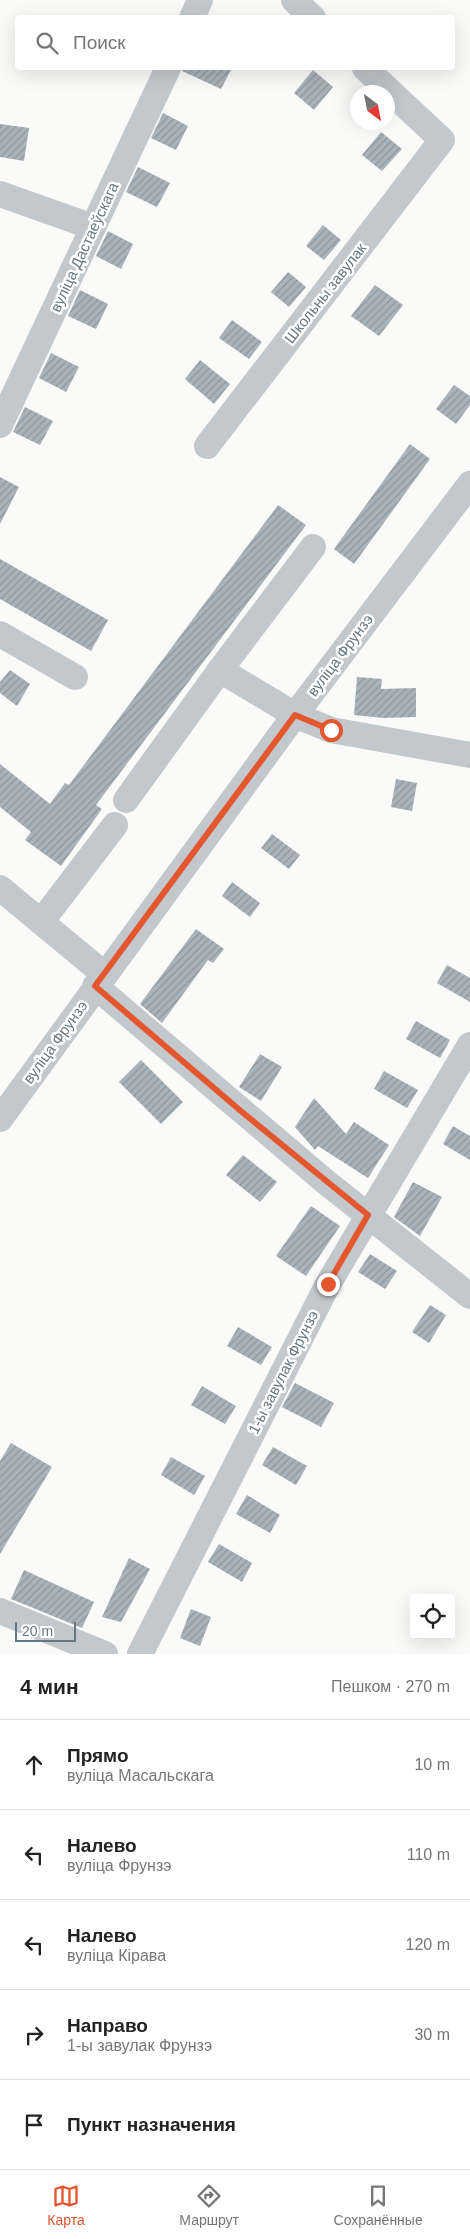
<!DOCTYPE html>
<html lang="ru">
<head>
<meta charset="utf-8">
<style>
	body { margin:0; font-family:Arial,sans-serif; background:#f6f6f6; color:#222 }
	.controls { position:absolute; right:15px; bottom:15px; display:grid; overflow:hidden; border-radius:5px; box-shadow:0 5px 20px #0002 }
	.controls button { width:45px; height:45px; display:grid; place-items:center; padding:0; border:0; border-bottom:1px solid #e0e0e0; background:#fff; color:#222; font:25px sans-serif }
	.compass { position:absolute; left:350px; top:85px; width:45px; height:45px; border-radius:50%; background:#fff; box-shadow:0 5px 20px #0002; rotate:148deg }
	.scale { position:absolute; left:15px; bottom:12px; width:61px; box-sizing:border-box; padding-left:5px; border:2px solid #657683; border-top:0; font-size:14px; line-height:18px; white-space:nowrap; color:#657683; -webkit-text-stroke:4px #fff; paint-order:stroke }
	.stop { position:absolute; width:15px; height:15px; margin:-11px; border:4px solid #e4572e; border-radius:50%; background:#fff }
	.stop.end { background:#e4572e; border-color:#fff; box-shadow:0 1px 5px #0008 }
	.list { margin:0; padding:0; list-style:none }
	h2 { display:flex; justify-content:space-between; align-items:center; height:65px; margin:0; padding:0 20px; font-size:21px }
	h2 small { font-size:16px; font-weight:400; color:#767676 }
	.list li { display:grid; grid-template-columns:32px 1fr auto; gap:15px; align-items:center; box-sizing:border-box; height:90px; padding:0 20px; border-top:1px solid #e0e0e0 }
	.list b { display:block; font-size:19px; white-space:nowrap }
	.list p { margin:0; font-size:16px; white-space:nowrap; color:#767676 }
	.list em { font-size:16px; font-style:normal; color:#767676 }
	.icon { flex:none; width:28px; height:28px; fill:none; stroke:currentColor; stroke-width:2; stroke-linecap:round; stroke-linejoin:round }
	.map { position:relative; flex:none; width:470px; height:1654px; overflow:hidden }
	.search { position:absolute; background:#fff; box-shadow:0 5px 20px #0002; left:15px; right:15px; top:15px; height:55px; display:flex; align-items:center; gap:12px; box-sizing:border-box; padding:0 18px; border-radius:5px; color:#767676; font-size:19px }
	.sheet { height:515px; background:#fff }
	nav { display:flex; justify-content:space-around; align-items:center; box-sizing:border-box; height:70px; border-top:1px solid #e0e0e0; background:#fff; font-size:14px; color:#767676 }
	nav a { display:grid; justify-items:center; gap:2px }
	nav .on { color:#e4572e }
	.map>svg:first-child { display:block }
	.building { fill:url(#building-hatch) }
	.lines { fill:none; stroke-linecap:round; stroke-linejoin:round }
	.minor { stroke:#c3c8cc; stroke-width:26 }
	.route { stroke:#e4572e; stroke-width:6 }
	.labels { text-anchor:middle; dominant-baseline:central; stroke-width:5; stroke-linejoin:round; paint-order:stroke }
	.street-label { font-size:15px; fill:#657683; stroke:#fff }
</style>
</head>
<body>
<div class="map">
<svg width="470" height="1654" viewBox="0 0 470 1654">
	<defs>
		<pattern id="building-hatch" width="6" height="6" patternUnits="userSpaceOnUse" patternTransform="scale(1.25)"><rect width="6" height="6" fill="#aab3b9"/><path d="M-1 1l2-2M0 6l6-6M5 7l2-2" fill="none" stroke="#8e969c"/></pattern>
	</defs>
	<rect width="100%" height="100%" fill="#fafaf8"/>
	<!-- building -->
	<g class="building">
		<path d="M183,68h49l-11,21 -39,-18z"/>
		<path d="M313,70l20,17 -19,23 -20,-17z"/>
		<path d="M163,113l25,13 -12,24 -25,-12z"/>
		<path d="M0,124l29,4 -5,33 -24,-4z"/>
		<path d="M381,132l21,17 -20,22 -20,-16z"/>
		<path d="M138,167l32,16 -13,24 -31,-15z"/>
		<path d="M323,225l18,15 -17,20 -18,-14z"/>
		<path d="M108,231l25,13 -12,25 -25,-13z"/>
		<path d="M288,272l18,15 -17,20 -18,-15z"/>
		<path d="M375,285l28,20 -24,31 -28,-20z"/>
		<path d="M80,290l28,14 -12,25 -28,-13z"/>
		<path d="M232,320l30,22 -13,17 -30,-21z"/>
		<path d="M51,353l28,14 -13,25 -27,-14z"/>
		<path d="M200,360l30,24 -16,20 -29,-25z"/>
		<path d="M454,385l16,11v9l-14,19 -20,-15z"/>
		<path d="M25,407l28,14 -13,24 -27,-13z"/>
		<path d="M410,444l20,15 -76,105 -20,-15z"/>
		<path d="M0,477l19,10 -19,37z"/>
		<path d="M278,505l28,20 -210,280 6,4 -41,57 -36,-26 6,-8 -31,-25v-43l50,40 15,-21 4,2z"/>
		<path d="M0,559l108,61 -17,31 -91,-52z"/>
		<path d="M10,670l20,14 -13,22 -17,-13v-11z"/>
		<path d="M357,677l25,2 -1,10 35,-1v29l-33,1 -29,-3z"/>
		<path d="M396,779l21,4 -5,28 -21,-4z"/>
		<path d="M272,834l28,21 -11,14 -28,-21z"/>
		<path d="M232,882l28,21 -10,14 -28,-21z"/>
		<path d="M196,929l28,20 -11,14 -5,-3 -46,63 -22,-19z"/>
		<path d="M447,965l23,13v24l-33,-19z"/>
		<path d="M416,1021l34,19 -10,18 -34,-19z"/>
		<path d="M260,1054l22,13 -21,34 -22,-14z"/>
		<path d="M141,1060l42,42 -22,22 -42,-42z"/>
		<path d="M384,1071l34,19 -11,18 -33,-19z"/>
		<path d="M314,1098l32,36 8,-12 35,23 -21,33 -50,-32 -3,4 -20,-23z"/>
		<path d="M453,1126l17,10v24l-27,-16z"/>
		<path d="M243,1155l34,27 -17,20 -34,-27z"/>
		<path d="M413,1182l29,15 -22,39 -26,-19z"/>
		<path d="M311,1206l29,20 -34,50 -30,-20z"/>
		<path d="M370,1254l27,17 -12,18 -27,-17z"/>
		<path d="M430,1305l16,10 -17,28 -17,-11z"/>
		<path d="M238,1327l34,20 -11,18 -34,-19z"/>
		<path d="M295,1383l39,20 -13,24 -39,-20z"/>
		<path d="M202,1386l34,20 -11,18 -34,-19z"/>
		<path d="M11,1443l41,24 -52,87v-93z"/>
		<path d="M273,1447l34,19 -11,19 -34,-20z"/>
		<path d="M171,1457l34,19 -11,19 -33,-20z"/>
		<path d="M247,1495l33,20 -10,18 -34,-19z"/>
		<path d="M219,1544l33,19 -10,19 -34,-20z"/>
		<path d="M129,1558l21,11 -29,53 -19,-5z"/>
		<path d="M24,1570l70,32 -12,26 -71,-29z"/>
		<path d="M191,1609l20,8 -11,29 -20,-8z"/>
	</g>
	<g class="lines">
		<!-- minor -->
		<g class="minor">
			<path d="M294,0l19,18"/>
			<path d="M192,18l8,-18"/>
			<path d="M0,194l93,33"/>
			<path d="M0,425l168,-357"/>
			<path d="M207,446l235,-306 -77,-72"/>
			<path d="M0,634l75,43"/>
			<path d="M220,670l75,45 36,15 139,25"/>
			<path d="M126,800l94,-130 93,-123"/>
			<path d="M0,888l104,86"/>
			<path d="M41,922l74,-97"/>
			<path d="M95,986l232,197 143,113"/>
			<path d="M0,1119l295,-404 175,-231"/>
			<path d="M0,1611l105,43"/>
			<path d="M140,1654l188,-370 142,-239"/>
		</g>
	</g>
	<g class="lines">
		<!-- route -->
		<path class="route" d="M328,1284l40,-69 -126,-103 -147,-126 200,-271 36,15"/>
	</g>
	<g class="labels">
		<!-- street labels -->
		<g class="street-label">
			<text transform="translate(84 247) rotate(-65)">вуліца Дастаеўскага</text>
			<text transform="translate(325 293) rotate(-52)">Школьны завулак</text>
			<text transform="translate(340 655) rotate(-53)">вуліца Фрунзэ</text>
			<text transform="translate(55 1042) rotate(-54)">вуліца Фрунзэ</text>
			<text transform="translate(283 1372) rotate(-63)">1-ы завулак Фрунзэ</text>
		</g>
	</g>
</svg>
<div class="controls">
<button><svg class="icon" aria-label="locate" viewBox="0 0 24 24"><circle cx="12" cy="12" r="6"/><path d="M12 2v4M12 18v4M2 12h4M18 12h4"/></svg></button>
</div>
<svg class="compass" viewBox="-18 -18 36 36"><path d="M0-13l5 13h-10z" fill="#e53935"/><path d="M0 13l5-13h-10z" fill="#767676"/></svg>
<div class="scale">20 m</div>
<div class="stop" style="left:331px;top:730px"></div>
<div class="stop end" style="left:328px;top:1284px"></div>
<div class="search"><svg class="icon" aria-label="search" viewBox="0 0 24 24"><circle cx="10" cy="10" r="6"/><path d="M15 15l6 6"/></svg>Поиск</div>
</div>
<section class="sheet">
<h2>4 мин<small>Пешком · 270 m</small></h2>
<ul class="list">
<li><svg class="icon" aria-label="ahead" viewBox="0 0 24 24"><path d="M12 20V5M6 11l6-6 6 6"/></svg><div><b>Прямо</b><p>вуліца Масальскага</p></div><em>10 m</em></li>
<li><svg class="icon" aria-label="left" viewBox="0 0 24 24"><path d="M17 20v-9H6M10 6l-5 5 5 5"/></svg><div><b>Налево</b><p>вуліца Фрунзэ</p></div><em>110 m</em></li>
<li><svg class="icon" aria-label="left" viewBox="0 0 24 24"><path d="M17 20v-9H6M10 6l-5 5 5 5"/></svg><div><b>Налево</b><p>вуліца Кірава</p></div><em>120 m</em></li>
<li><svg class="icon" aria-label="right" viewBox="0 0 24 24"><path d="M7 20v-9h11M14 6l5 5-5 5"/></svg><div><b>Направо</b><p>1-ы завулак Фрунзэ</p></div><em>30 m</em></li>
<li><svg class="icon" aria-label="arrive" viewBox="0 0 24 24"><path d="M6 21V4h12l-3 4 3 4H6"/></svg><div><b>Пункт назначения</b></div></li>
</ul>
</section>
<nav>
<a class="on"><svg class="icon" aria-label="map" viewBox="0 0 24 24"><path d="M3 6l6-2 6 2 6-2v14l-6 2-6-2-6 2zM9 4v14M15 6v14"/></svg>Карта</a>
<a><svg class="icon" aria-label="directions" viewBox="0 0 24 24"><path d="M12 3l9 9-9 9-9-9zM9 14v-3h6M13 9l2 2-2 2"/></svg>Маршрут</a>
<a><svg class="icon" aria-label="saved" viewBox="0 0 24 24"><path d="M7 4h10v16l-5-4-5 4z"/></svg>Сохранённые</a>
</nav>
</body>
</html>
